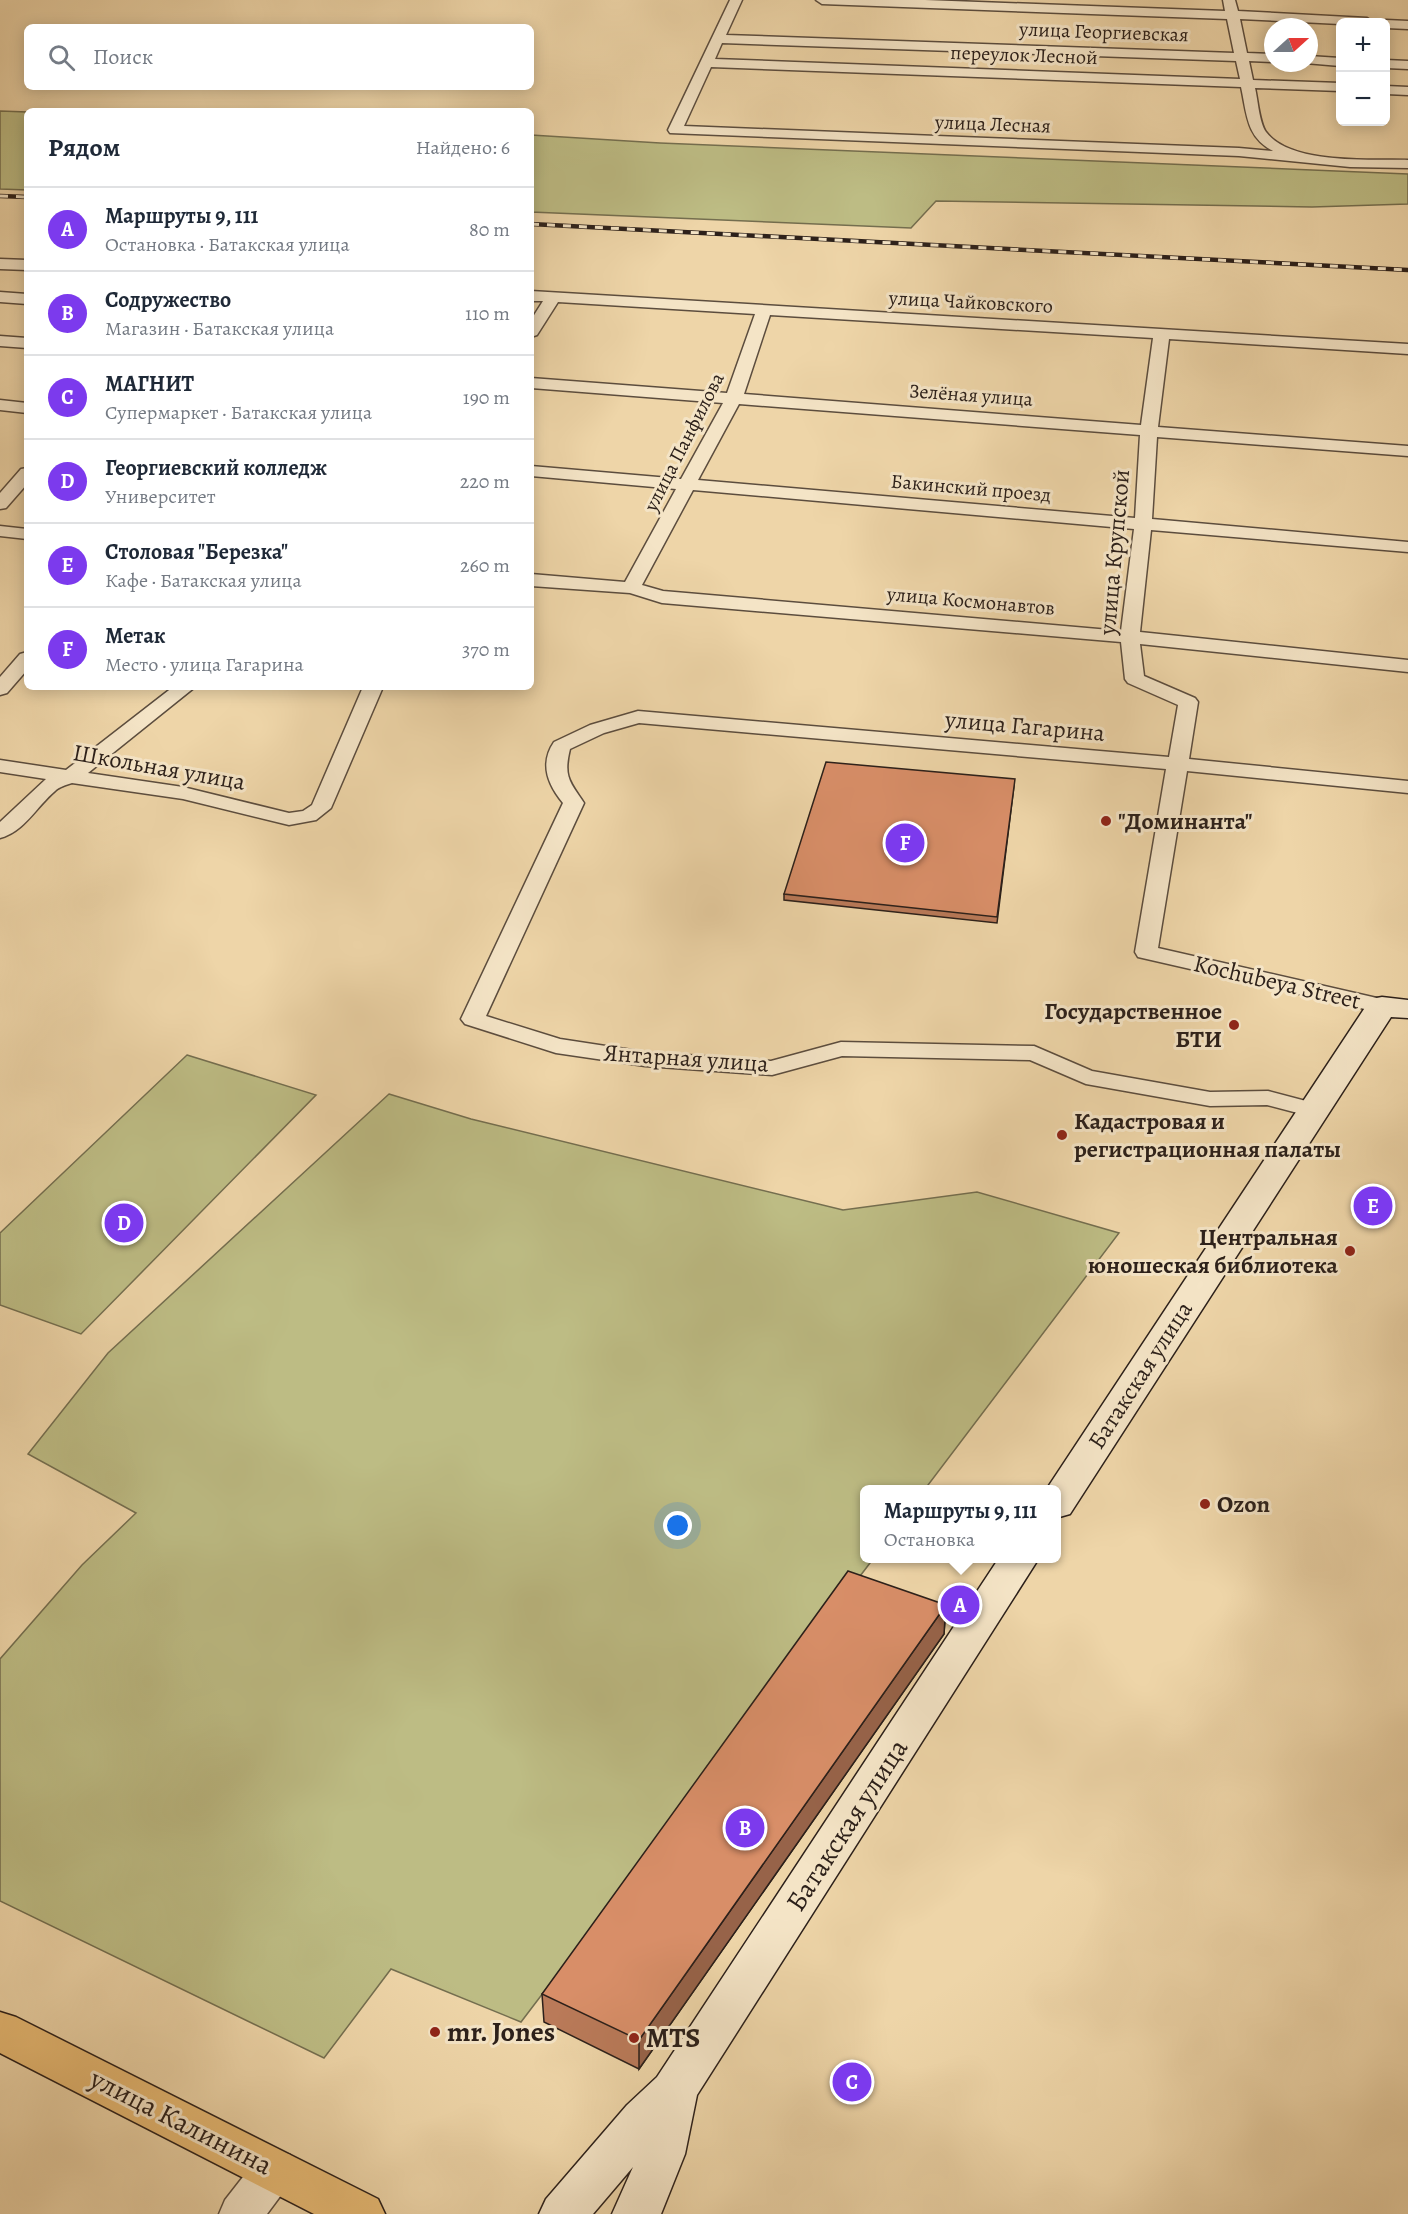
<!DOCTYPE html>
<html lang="ru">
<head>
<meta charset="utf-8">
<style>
	body { margin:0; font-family:Alegreya,serif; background:#f6f6f7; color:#1f2937 }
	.controls { position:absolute; right:18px; top:18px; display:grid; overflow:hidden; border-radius:9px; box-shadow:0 3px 15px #0003 }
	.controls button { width:54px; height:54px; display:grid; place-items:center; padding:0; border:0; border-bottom:2px solid #e0e1e3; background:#fff; color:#1f2937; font:30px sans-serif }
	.compass { position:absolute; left:1264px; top:18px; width:54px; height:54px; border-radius:50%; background:#fff; box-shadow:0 3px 15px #0003; rotate:69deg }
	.you { position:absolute; left:678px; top:1526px; width:21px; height:21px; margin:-15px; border:4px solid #fff; border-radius:50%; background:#1a73e8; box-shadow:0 0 0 9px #1a73e833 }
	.badge { display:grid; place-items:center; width:39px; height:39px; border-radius:50%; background:#7c3aed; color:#fff; font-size:20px; font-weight:700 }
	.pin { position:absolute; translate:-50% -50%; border:3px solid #fff; box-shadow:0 2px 6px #0006 }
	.popup { position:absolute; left:860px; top:1485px; width:201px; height:78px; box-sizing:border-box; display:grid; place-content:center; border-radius:9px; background:#fff; filter:drop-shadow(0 2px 4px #0005); font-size:20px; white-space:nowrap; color:#747a83 }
	.popup b { font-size:22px; color:#1f2937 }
	.popup::after { content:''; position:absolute; left:50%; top:100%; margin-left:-12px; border:12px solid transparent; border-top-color:#fff }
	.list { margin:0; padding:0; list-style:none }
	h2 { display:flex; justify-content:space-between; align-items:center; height:78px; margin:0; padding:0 24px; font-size:26px }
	h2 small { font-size:20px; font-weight:400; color:#747a83 }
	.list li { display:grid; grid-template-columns:39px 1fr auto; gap:18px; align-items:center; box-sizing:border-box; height:84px; padding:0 24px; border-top:2px solid #e0e1e3 }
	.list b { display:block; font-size:22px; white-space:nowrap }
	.list p { margin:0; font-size:20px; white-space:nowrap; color:#747a83 }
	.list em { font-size:20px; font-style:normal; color:#747a83 }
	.icon { flex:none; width:33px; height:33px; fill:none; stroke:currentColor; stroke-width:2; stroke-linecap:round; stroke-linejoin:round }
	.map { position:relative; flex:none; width:1408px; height:2214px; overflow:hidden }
	.search { position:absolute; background:#fff; box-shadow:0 3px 15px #0003; left:24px; top:24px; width:510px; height:66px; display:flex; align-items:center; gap:15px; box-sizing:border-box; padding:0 21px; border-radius:9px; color:#747a83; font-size:22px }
	.panel { position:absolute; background:#fff; box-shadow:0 3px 15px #0003; left:24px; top:108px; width:510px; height:582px; border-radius:9px }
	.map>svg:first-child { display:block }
	.green { fill:#bdbc84; stroke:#746e4f; stroke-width:1.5 }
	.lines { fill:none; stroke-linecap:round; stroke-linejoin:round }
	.minor-casing { stroke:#5c4d3e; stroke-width:3 }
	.tertiary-casing { stroke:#5c4d3e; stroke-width:3 }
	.secondary-casing { stroke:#2c201a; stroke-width:3 }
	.primary-casing { stroke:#2c201a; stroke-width:3 }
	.minor { fill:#f4e4c6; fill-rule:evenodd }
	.tertiary { fill:#f4e4c6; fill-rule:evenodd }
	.secondary { fill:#f4e4c6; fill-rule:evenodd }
	.primary { fill:#e7ba74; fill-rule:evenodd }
	.rail-casing { stroke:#2c201a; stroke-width:4.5 }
	.rail { stroke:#f4e4c6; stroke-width:3; stroke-dasharray:8; stroke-linecap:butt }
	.wall { fill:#ba7a59; stroke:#2c201a; stroke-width:1.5 }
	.shaded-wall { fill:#976349; stroke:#2c201a; stroke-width:1.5 }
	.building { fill:#d88e68; stroke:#2c201a; stroke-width:1.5 }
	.poi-dot { fill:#8f2418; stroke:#f4e4c6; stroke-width:2 }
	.labels { text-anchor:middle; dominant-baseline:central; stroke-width:6; stroke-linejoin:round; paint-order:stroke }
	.far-street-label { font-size:20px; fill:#2c201a; stroke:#f4e4c6 }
	.street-label { font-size:24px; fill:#2c201a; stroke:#f4e4c6 }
	.poi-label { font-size:24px; font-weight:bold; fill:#2c201a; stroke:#f4e4c6; text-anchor:start }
	.near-street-label { font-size:28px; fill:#2c201a; stroke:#f4e4c6 }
	.near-poi-label { font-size:28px; font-weight:bold; fill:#2c201a; stroke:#f4e4c6; text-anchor:start }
</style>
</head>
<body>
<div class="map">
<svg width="1408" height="2214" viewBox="0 0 1408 2214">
	<rect width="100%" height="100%" fill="#eed5a8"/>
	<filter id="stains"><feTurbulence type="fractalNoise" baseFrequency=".00333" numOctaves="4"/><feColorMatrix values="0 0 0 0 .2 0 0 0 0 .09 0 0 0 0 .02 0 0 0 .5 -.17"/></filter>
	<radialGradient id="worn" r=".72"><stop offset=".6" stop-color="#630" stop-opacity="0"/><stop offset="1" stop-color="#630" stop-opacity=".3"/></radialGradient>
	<!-- green -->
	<g class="green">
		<path d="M0,111l27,1v78l-27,-1z"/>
		<path d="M531,135l129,8 748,31v30l-96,3 -376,-6 -25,27 -380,-16z"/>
		<path d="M187,1055l129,40 -235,239 -81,-29v-72z"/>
		<path d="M389,1094l82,25 372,91 134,-18 142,41 -194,256 -61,1v68l9,1 -352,463 -130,-53 -67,89 -324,-157v-242l82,-94 54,-52 -108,-59 80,-101z"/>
	</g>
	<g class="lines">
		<defs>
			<g id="minor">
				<path d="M730,0h12l-16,35 508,18 -7,-34 -405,-15 -6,-4h109l300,11 -2,-11h12l3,11 129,7 6,4h-33v2l-100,-5 7,34 26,1v8l-24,-1 4,19 87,3v8l-85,-3c3,12 4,34 11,44 25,33 105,27 142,28v8l-58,-1 -111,-11 -569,-23 -2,-3zM722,43l514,18 4,18 -525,-20zM711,67l530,20c6,27 5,50 32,64l-34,-3 -555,-22z"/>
				<path d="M1386,20l22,1v8l-22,-1v-6h-5z"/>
				<path d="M1309,56l31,2v8l-35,-3h4z"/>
				<path d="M1386,60l22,1v8l-22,-1z"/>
				<path d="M1386,86l22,1v8l-22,-1z"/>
				<path d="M0,259l27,1v10l-27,-1z"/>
				<path d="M531,291l877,53v10l-239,-15 -11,88 250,19v10l-251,-19 -5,82 256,23v10l-257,-22 -11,102 268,28v12l-268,-28 4,32 51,22 3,4 -9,57 219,22v12l-221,-22 -29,177 232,53 3,5 -3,5 -8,2 -244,-56 -3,-5 31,-183 -527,-46 -35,10 -34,16c-7,28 0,33 14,54l-98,213 74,23 85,13 126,9 70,-19 193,4 58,25 118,21 58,-1 53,14 4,5 -4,5 -8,2 -46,-12 -57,1 -124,-22 -56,-24 -188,-4 -70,19 -127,-9 -89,-13 -91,-29 -4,-5 102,-216c-15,-18 -24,-39 -9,-61l36,-17 48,-14 531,46 9,-52 -50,-22 -3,-4 -4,-37 -459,-39 -32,-10 -99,-7v-12l94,8 51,-93 -145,-13v-10l150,13 42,-76 -192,-15v-10l196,15 28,-79 -197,-12 -21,33 -6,2v-17l12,-19h-12zM770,315l383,23 -12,87 -397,-31zM739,404l401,31 -5,83 -437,-38zM693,490l441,39 -13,102 -458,-40 -21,-6z"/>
				<path d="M0,292l27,2v10l-27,-2z"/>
				<path d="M0,336l27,2v10l-27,-2z"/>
				<path d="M0,400l27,3v10l-27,-3z"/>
				<path d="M27,468v16l-21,24 -6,1v-16l21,-24z"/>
				<path d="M0,526l27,3v10l-27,-3z"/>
				<path d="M27,652v18l-20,23 -7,2v-18l20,-23z"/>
				<path d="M173,687h22l-107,86 95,14 106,26 14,-2 9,-6 51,-118h20l-52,121 -15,12 -27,5 -106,-26 -111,-16c-6,2 -13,4 -17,8 -18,15 -31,41 -55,47v-16l46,-43 -46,-7v-12l66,10z"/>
			</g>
			<path id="tertiary" d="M275,2150l15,5 7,14 -7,14 -23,31h-48l6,-14 35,-45z"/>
			<g id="secondary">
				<path d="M1382,997l26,3v18l-17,-1 -321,497 -14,4v-28h-10l320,-484 5,-7z"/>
				<path d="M999,1558h40l-342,537 -12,59 -24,60h-49l21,-47 -40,47h-54l7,-15 81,-94 30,-28z"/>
			</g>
			<path id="primary" d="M0,2012l16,5 362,182 7,15h-71l-314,-161z"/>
		</defs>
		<!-- minor casing -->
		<use href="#minor" class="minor-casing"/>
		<!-- tertiary casing -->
		<use href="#tertiary" class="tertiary-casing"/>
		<!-- secondary casing -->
		<use href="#secondary" class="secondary-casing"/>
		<!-- primary casing -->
		<use href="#primary" class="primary-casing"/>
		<!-- minor -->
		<use href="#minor" class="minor"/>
		<!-- tertiary -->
		<use href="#tertiary" class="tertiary"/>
		<!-- secondary -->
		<use href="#secondary" class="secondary"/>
		<!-- primary -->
		<use href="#primary" class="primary"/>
		<defs>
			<g id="rail">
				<path d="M0,196l27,1"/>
				<path d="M531,224l877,46"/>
			</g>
		</defs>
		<!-- rail casing -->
		<use href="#rail" class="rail-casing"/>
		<!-- rail -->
		<use href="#rail" class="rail"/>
	</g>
	<!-- wall -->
	<g class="wall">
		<path d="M1014,786l-17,137 -213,-23v-6z"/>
		<path d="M946,1605l-2,29 -305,435 -95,-47 -2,-28z"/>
	</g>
	<!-- shaded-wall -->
	<path class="shaded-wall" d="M946,1605l-2,29 -305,435v-29z"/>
	<!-- building -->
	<g class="building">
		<path d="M826,762l189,17 -18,138 -213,-23z"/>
		<path d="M848,1571l98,34 -307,435 -97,-46z"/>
	</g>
	<!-- markers -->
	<g class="poi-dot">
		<circle cx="1106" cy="821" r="6"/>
		<circle cx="1234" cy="1025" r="6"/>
		<circle cx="1062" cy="1135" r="6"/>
		<circle cx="1350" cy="1251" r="6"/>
		<circle cx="1205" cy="1504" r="6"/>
		<circle cx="435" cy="2032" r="6"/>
		<circle cx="634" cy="2038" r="6"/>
	</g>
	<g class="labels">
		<!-- far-street labels -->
		<g class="far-street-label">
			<text transform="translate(1104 32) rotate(2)">улица Георгиевская</text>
			<text transform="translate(1024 55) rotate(2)">переулок Лесной</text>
			<text transform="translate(993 124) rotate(2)">улица Лесная</text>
			<text transform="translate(971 302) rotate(3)">улица Чайковского</text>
			<text transform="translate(971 395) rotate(4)">Зелёная улица</text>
			<text transform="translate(684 442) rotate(-63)">улица Панфилова</text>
			<text transform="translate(971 488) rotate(5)">Бакинский проезд</text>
			<text transform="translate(971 601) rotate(5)">улица Космонавтов</text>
		</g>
		<!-- street labels -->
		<g class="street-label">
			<text transform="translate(1114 552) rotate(-85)">улица Крупской</text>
			<text transform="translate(1025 726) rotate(5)">улица Гагарина</text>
			<text transform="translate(159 767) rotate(10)">Школьная улица</text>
			<text transform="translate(1277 982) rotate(13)">Kochubeya Street</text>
			<text transform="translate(686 1058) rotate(4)">Янтарная улица</text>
			<text transform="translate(1140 1375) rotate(-57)">Батакская улица</text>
		</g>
		<!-- poi labels -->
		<g class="poi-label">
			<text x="1118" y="821">"Доминанта"</text>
			<text x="1222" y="1011" text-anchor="end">Государственное<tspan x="1222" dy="28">БТИ</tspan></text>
			<text x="1074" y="1121">Кадастровая и<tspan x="1074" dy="28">регистрационная палаты</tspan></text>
			<text x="1338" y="1237" text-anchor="end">Центральная<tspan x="1338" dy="28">юношеская библиотека</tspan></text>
			<text x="1217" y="1504">Ozon</text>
		</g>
		<!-- near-street labels -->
		<g class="near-street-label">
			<text transform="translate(847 1825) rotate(-57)">Батакская улица</text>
			<text transform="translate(181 2122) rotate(27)">улица Калинина</text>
		</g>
		<!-- near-poi labels -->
		<g class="near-poi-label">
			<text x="447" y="2032">mr. Jones</text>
			<text x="646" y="2038">MTS</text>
		</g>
	</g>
	<rect width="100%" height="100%" filter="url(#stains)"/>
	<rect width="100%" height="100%" fill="url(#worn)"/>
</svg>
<div class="controls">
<button>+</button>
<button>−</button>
</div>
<svg class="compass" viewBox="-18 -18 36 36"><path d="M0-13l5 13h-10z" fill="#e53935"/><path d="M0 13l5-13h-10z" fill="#747a83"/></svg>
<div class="you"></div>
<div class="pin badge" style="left:960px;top:1605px">A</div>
<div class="popup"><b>Маршруты 9, 111</b>Остановка</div>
<div class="pin badge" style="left:745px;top:1828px">B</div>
<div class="pin badge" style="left:852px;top:2082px">C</div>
<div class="pin badge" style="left:124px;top:1223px">D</div>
<div class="pin badge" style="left:1373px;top:1206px">E</div>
<div class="pin badge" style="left:905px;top:843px">F</div>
<div class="search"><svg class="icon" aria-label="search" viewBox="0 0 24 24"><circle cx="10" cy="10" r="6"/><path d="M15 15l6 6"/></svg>Поиск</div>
<section class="panel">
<h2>Рядом<small>Найдено: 6</small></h2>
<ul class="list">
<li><span class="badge">A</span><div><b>Маршруты 9, 111</b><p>Остановка · Батакская улица</p></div><em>80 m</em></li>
<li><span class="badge">B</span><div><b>Содружество</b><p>Магазин · Батакская улица</p></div><em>110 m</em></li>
<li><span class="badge">C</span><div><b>МАГНИТ</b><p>Супермаркет · Батакская улица</p></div><em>190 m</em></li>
<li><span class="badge">D</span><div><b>Георгиевский колледж</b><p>Университет</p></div><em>220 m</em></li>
<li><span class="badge">E</span><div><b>Столовая &quot;Березка&quot;</b><p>Кафе · Батакская улица</p></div><em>260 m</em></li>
<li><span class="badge">F</span><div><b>Метак</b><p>Место · улица Гагарина</p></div><em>370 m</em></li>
</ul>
</section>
</div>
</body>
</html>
